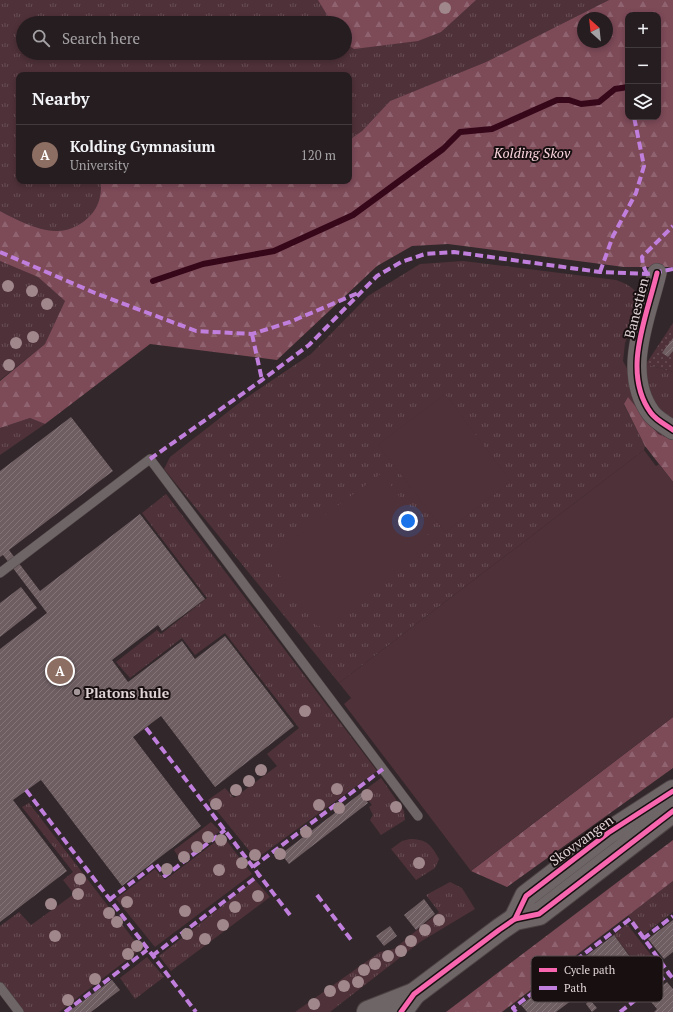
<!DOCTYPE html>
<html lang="en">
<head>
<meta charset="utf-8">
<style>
	body { margin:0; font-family:"PT Serif",serif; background:#322a2d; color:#f1f3f6 }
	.controls { position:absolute; right:12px; top:12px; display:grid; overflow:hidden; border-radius:8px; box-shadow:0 2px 6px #0003 }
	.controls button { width:36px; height:36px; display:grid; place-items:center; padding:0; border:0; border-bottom:1px solid #423b3e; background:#261d20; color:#f1f3f6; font:20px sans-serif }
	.compass { position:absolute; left:577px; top:12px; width:36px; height:36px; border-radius:50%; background:#261d20; box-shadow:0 2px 6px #0003; rotate:333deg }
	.you { position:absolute; left:408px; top:521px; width:14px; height:14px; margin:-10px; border:3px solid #fff; border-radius:50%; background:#1a73e8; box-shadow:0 0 0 6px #1a73e833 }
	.badge { display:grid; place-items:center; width:26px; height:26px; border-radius:50%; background:#a39799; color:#fff; font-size:13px; font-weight:700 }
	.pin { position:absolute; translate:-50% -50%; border:2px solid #fff; box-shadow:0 1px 4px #0006 }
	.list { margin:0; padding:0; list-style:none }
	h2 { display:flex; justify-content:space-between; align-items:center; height:52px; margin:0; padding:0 16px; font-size:17px }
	h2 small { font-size:13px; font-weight:400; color:#a4a2a5 }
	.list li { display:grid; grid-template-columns:26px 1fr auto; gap:12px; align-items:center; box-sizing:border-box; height:60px; padding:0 16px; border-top:1px solid #423b3e }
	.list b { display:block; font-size:15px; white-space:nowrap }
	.list p { margin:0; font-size:13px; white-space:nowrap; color:#a4a2a5 }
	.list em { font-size:13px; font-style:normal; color:#a4a2a5 }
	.icon { flex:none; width:22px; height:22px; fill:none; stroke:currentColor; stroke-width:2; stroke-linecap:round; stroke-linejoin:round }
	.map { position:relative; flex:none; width:673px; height:1012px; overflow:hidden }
	.search { position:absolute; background:#261d20; box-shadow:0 2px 6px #0003; left:16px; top:16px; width:336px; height:44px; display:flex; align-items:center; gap:10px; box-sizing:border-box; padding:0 14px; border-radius:22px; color:#a4a2a5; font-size:15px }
	.panel { position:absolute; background:#261d20; box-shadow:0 2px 6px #0003; left:16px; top:72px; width:336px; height:112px; border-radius:8px }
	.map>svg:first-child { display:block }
	.grass { fill:url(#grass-tufts); fill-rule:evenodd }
	.forest { fill:url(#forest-firs); fill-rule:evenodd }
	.park { fill:url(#park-dots) }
	.pitch { fill:#4f3139 }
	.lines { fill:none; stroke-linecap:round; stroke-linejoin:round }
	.stream { stroke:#350719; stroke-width:6 }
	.building { fill:url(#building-hatch) }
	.lane-casing { stroke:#4d4345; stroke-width:10 }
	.street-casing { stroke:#4d4345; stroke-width:20 }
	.secondary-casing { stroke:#4d4345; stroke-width:24 }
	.lane { stroke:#6e6567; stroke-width:9 }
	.street { stroke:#6e6567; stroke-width:19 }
	.secondary { stroke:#6e6567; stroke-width:22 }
	.quiet { stroke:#c07fdc; stroke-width:4; stroke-dasharray:8 4; stroke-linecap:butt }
	.cycleway-casing { stroke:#180f11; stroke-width:8 }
	.cycleway { stroke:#f766af; stroke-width:5 }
	.tree { fill:#a0878c }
	.poi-dot { fill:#a39799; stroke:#180f11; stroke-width:1.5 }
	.labels { text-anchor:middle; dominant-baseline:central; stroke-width:4; stroke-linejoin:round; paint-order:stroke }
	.park-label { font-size:14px; font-style:italic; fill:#fad5dd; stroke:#180f11 }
	.street-label { font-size:14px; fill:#e0d3d5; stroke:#180f11 }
	.poi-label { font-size:14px; font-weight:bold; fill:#e0d3d5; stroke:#180f11; text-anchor:start }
	.key { fill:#180f11; stroke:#544a4c; stroke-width:1 }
	.key-label { font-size:11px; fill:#e0d3d5 }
</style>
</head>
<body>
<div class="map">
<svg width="673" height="1012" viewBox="0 0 673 1012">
	<defs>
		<pattern id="grass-tufts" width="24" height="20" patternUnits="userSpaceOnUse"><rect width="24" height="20" fill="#4f3139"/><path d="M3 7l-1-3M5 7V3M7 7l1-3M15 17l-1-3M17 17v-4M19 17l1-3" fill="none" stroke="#684e55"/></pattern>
		<pattern id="forest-firs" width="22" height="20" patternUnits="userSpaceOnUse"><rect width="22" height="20" fill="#7d4a58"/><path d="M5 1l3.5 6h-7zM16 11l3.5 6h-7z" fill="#8f636f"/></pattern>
		<pattern id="park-dots" width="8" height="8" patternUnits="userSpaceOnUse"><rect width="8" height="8" fill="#4f3139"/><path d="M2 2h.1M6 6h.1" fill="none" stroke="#684e55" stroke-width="1.8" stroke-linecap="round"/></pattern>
		<pattern id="building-hatch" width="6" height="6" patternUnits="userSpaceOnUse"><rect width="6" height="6" fill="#6e5e62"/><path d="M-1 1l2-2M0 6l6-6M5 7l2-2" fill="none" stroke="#827478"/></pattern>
	</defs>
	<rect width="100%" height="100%" fill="#32272a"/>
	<!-- grass -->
	<g class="grass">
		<path d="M0,0h609l-123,62 -96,39 -28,30 -13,9v-65h-330v106h82c0,5 0,11 -1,15 -3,20 -25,36 -45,35 -19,-1 -38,-11 -55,-20zM23,23h322v30h-322z"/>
		<path d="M0,261l38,16 27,24 -20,43 -45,36z"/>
		<path d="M463,261l153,19c11,4 19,8 24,18l-15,45 -2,18 8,15 15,-12 27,8v68l-15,-6 -30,-37 -4,8 21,41 -1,4 -305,233 -175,-214 6,-12 73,-57 68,-46 57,-58 52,-32z"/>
		<path d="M30,418l15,6 -45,31v-27z"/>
		<path d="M166,494l211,277 -121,88 -48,-59 17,-12 9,10 43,-32 -10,-12 32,-26 -74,-95 -30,22 -13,-17 -52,40 -14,-16 41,-32 4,4 46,-36 -65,-85z"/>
		<path d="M381,778l23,33 1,9 -24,15 -11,-15 3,-5 -4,-8 3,-2 -10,-13z"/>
		<path d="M29,803l112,146 -82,63h-36l-23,-29v-57l19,-14 12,13 43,-31 -11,-14 10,-8 -51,-65z"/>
		<path d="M211,822l9,9 -39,30 -7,-11z"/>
		<path d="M223,836l29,38 -97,73 -39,-48 39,-30 10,11z"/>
		<path d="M410,839c17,0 21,6 29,20l-4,9 -19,12 -25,-31 11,-8z"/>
		<path d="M255,880l15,17 -99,74 -12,-15z"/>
		<path d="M673,881v31l-30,23 -15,-20z"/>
		<path d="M450,882l12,6 13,21 -55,33 -90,70h-35l85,-60 14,-3 45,-37 -13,-17z"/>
		<path d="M627,924l38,49 -15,9 -36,-47z"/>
		<path d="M147,957l17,20 -29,22 -15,-21z"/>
	</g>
	<!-- forest -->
	<g class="forest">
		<path d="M318,0h158l-35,32 -23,9 -64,8 -9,-6v-20h-13z"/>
		<path d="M609,0h64v267h-49l-176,-23 -36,2 -35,20 -100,94 -127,-16 -105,80 -15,-6 -30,10v-47l45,-37 20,-43 -27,-24 -38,-16v-50c17,9 36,19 55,20 20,1 42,-15 45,-35 1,-4 1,-10 1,-15h248v-41l13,-9 28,-30 96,-39zM628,15h30v102h-30zM583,18h24v24h-24z"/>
		<path d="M628,397l30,37 15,6v42l-28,-36 -21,-42z"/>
		<path d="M673,717v51l-166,119 -36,-16z"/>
		<path d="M673,840v41l-171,131h-56z"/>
	</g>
	<!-- park -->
	<path class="park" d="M673,323v49l-27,-8z"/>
	<!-- pitch -->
	<g class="pitch">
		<path d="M445,394l66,88 -66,50 -67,-87z"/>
		<path d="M644,450l12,16 3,-2 14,18v235l-202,154 -127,-167 7,-6 -12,-15z"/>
		<path d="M382,473l51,69 -115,85 -51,-69z"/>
	</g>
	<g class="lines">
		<!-- stream -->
		<path class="stream" d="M153,281l50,-17 71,-13 79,-36 90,-66 17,-17 32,-3 65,-29h12l12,4 18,-2 16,-13 13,-2"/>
	</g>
	<!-- building -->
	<g class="building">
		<path d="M673,338v13l-5,6 -6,-4z"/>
		<path d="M71,417l42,54 -104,79 31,41 100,-77 65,85 -43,32 -4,-6 -46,35 16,22 54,-41 13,18 30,-23 69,90 -79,61 -54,-71 -28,21 68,89 -79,60 -81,-106 -28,20 54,71 -67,51v-273l47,-36 -44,-58 -3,2v-86z"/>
		<path d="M21,587l16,21 -37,29v-34z"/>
		<path d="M361,793l7,10 -79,61 -8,-10z"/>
		<path d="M424,899l11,15 -19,16 -12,-15z"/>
		<path d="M673,920v32l-9,7 -16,-20z"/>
		<path d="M390,926l7,10 -13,10 -8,-10z"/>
		<path d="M614,935l16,22 -74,55h-29l-6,-7z"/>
		<path d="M112,980l8,10 -29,22h-23z"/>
		<path d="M667,982l6,7v23h-19l3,-3 -10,-12z"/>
		<path d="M590,1000l7,8 -5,4 -6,-8z"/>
	</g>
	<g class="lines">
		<defs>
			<g id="lane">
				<path d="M0,573l150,-114 268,357"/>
				<path d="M0,987l19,25"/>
			</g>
			<path id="street" d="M657,273c-10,43 -36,99 -6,140 5,7 15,12 22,17"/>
			<g id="secondary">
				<path d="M515,919l11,-23 82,-63 65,-42"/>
				<path d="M368,1012l46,-18"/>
				<path d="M401,1012l13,-18 85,-64 16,-11 24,-5 134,-103"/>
			</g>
		</defs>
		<!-- lane casing -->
		<use href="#lane" class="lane-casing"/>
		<!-- street casing -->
		<use href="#street" class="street-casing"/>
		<!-- secondary casing -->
		<use href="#secondary" class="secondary-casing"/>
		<!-- lane -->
		<use href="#lane" class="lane"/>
		<!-- street -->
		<use href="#street" class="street"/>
		<!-- secondary -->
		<use href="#secondary" class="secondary"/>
		<!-- quiet -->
		<g class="quiet">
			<path d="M0,252l95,41 101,38 56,3 38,-12 68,-29"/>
			<path d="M600,272l13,-36 23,-43 8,-27 -10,-49"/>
			<path d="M647,274l-4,-9 -1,-8 31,-31"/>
			<path d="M252,334l10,46"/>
			<path d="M150,459l112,-79 47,-35 68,-69 24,-14 24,-8 29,-2 146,20 47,2 26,-5"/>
			<path d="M146,728l144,187"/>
			<path d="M26,790l170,222"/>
			<path d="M253,867l130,-98"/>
			<path d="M317,895l35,46"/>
			<path d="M109,900l47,-36 9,12 60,-46"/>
			<path d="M643,939l30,-23"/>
			<path d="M152,956l107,-81"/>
			<path d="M65,1012l82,-62"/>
			<path d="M516,1012l-3,-4 117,-89 43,60"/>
			<path d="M620,1012l49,-38"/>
		</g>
		<defs>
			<g id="cycleway">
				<path d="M657,273c-10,43 -36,99 -6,140 5,7 15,12 22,17"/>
				<path d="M515,919l11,-23 82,-63 65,-42"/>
				<path d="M401,1012l13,-18 85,-64 16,-11 24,-5 134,-103"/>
			</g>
		</defs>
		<!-- cycleway casing -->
		<use href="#cycleway" class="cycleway-casing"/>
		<!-- cycleway -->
		<use href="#cycleway" class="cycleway"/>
	</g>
	<!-- trees -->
	<g class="tree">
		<circle cx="445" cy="8" r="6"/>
		<circle cx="8" cy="286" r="6"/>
		<circle cx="32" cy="291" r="6"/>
		<circle cx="47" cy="304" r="6"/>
		<circle cx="33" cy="337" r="6"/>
		<circle cx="16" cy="343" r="6"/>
		<circle cx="9" cy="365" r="6"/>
		<circle cx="305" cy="711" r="6"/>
		<circle cx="261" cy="770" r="6"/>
		<circle cx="249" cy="781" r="6"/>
		<circle cx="337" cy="789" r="6"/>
		<circle cx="236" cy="790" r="6"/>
		<circle cx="367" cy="795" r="6"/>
		<circle cx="216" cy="804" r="6"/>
		<circle cx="319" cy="805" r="6"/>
		<circle cx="396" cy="807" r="6"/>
		<circle cx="339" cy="808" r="6"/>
		<circle cx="306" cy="832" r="6"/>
		<circle cx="208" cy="837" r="6"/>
		<circle cx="221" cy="840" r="6"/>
		<circle cx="197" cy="847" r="6"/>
		<circle cx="280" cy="854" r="6"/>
		<circle cx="255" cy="855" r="6"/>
		<circle cx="184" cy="857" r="6"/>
		<circle cx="242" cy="863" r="6"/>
		<circle cx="419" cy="863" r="6"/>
		<circle cx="167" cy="869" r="6"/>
		<circle cx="219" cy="870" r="6"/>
		<circle cx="80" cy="879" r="6"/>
		<circle cx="78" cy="894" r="6"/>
		<circle cx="258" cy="896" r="6"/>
		<circle cx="127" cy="902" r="6"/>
		<circle cx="51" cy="904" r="6"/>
		<circle cx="235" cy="907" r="6"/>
		<circle cx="185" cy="911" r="6"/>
		<circle cx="109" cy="913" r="6"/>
		<circle cx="439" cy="920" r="6"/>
		<circle cx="117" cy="922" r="6"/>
		<circle cx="223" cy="925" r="6"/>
		<circle cx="425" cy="930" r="6"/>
		<circle cx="187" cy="934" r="6"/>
		<circle cx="55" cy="936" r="6"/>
		<circle cx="205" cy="939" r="6"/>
		<circle cx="411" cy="941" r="6"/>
		<circle cx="137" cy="946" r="6"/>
		<circle cx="401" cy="951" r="6"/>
		<circle cx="128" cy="954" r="6"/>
		<circle cx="388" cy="956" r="6"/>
		<circle cx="375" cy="964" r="6"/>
		<circle cx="364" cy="970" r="6"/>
		<circle cx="95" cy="979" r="6"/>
		<circle cx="358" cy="982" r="6"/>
		<circle cx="344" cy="986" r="6"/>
		<circle cx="330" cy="991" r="6"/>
		<circle cx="68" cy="1000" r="6"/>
		<circle cx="314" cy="1004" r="6"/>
	</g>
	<!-- markers -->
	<circle class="poi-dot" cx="77" cy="692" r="4"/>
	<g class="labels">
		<!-- park labels -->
		<g class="park-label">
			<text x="532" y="152">Kolding Skov</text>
		</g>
		<!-- street labels -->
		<g class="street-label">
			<text transform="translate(636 308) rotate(-76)">Banestien</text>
			<text transform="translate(581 840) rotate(-36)">Skovvangen</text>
		</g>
		<!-- poi labels -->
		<g class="poi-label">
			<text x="85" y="692">Platons hule</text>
		</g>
	</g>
	<!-- legend -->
	<rect x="531" y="956" width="132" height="46" rx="6" class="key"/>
	<rect x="539" y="968" width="18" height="4" fill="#f766af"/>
	<rect x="539" y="986" width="18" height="4" fill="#c07fdc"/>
	<g class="key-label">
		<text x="564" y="974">Cycle path</text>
		<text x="564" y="992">Path</text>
	</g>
</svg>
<div class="controls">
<button>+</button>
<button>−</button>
<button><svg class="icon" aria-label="layers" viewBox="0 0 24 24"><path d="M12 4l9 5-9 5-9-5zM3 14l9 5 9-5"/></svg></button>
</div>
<svg class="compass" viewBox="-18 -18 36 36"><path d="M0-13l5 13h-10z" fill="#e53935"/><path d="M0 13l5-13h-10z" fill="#a4a2a5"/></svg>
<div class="you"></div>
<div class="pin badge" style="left:60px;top:671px;background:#8d6e63">A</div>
<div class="search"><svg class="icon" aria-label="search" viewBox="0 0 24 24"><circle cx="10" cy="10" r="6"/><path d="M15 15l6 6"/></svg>Search here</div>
<section class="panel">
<h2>Nearby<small></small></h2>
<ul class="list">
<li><span class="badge" style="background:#8d6e63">A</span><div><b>Kolding Gymnasium</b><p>University</p></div><em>120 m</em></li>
</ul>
</section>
</div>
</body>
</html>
